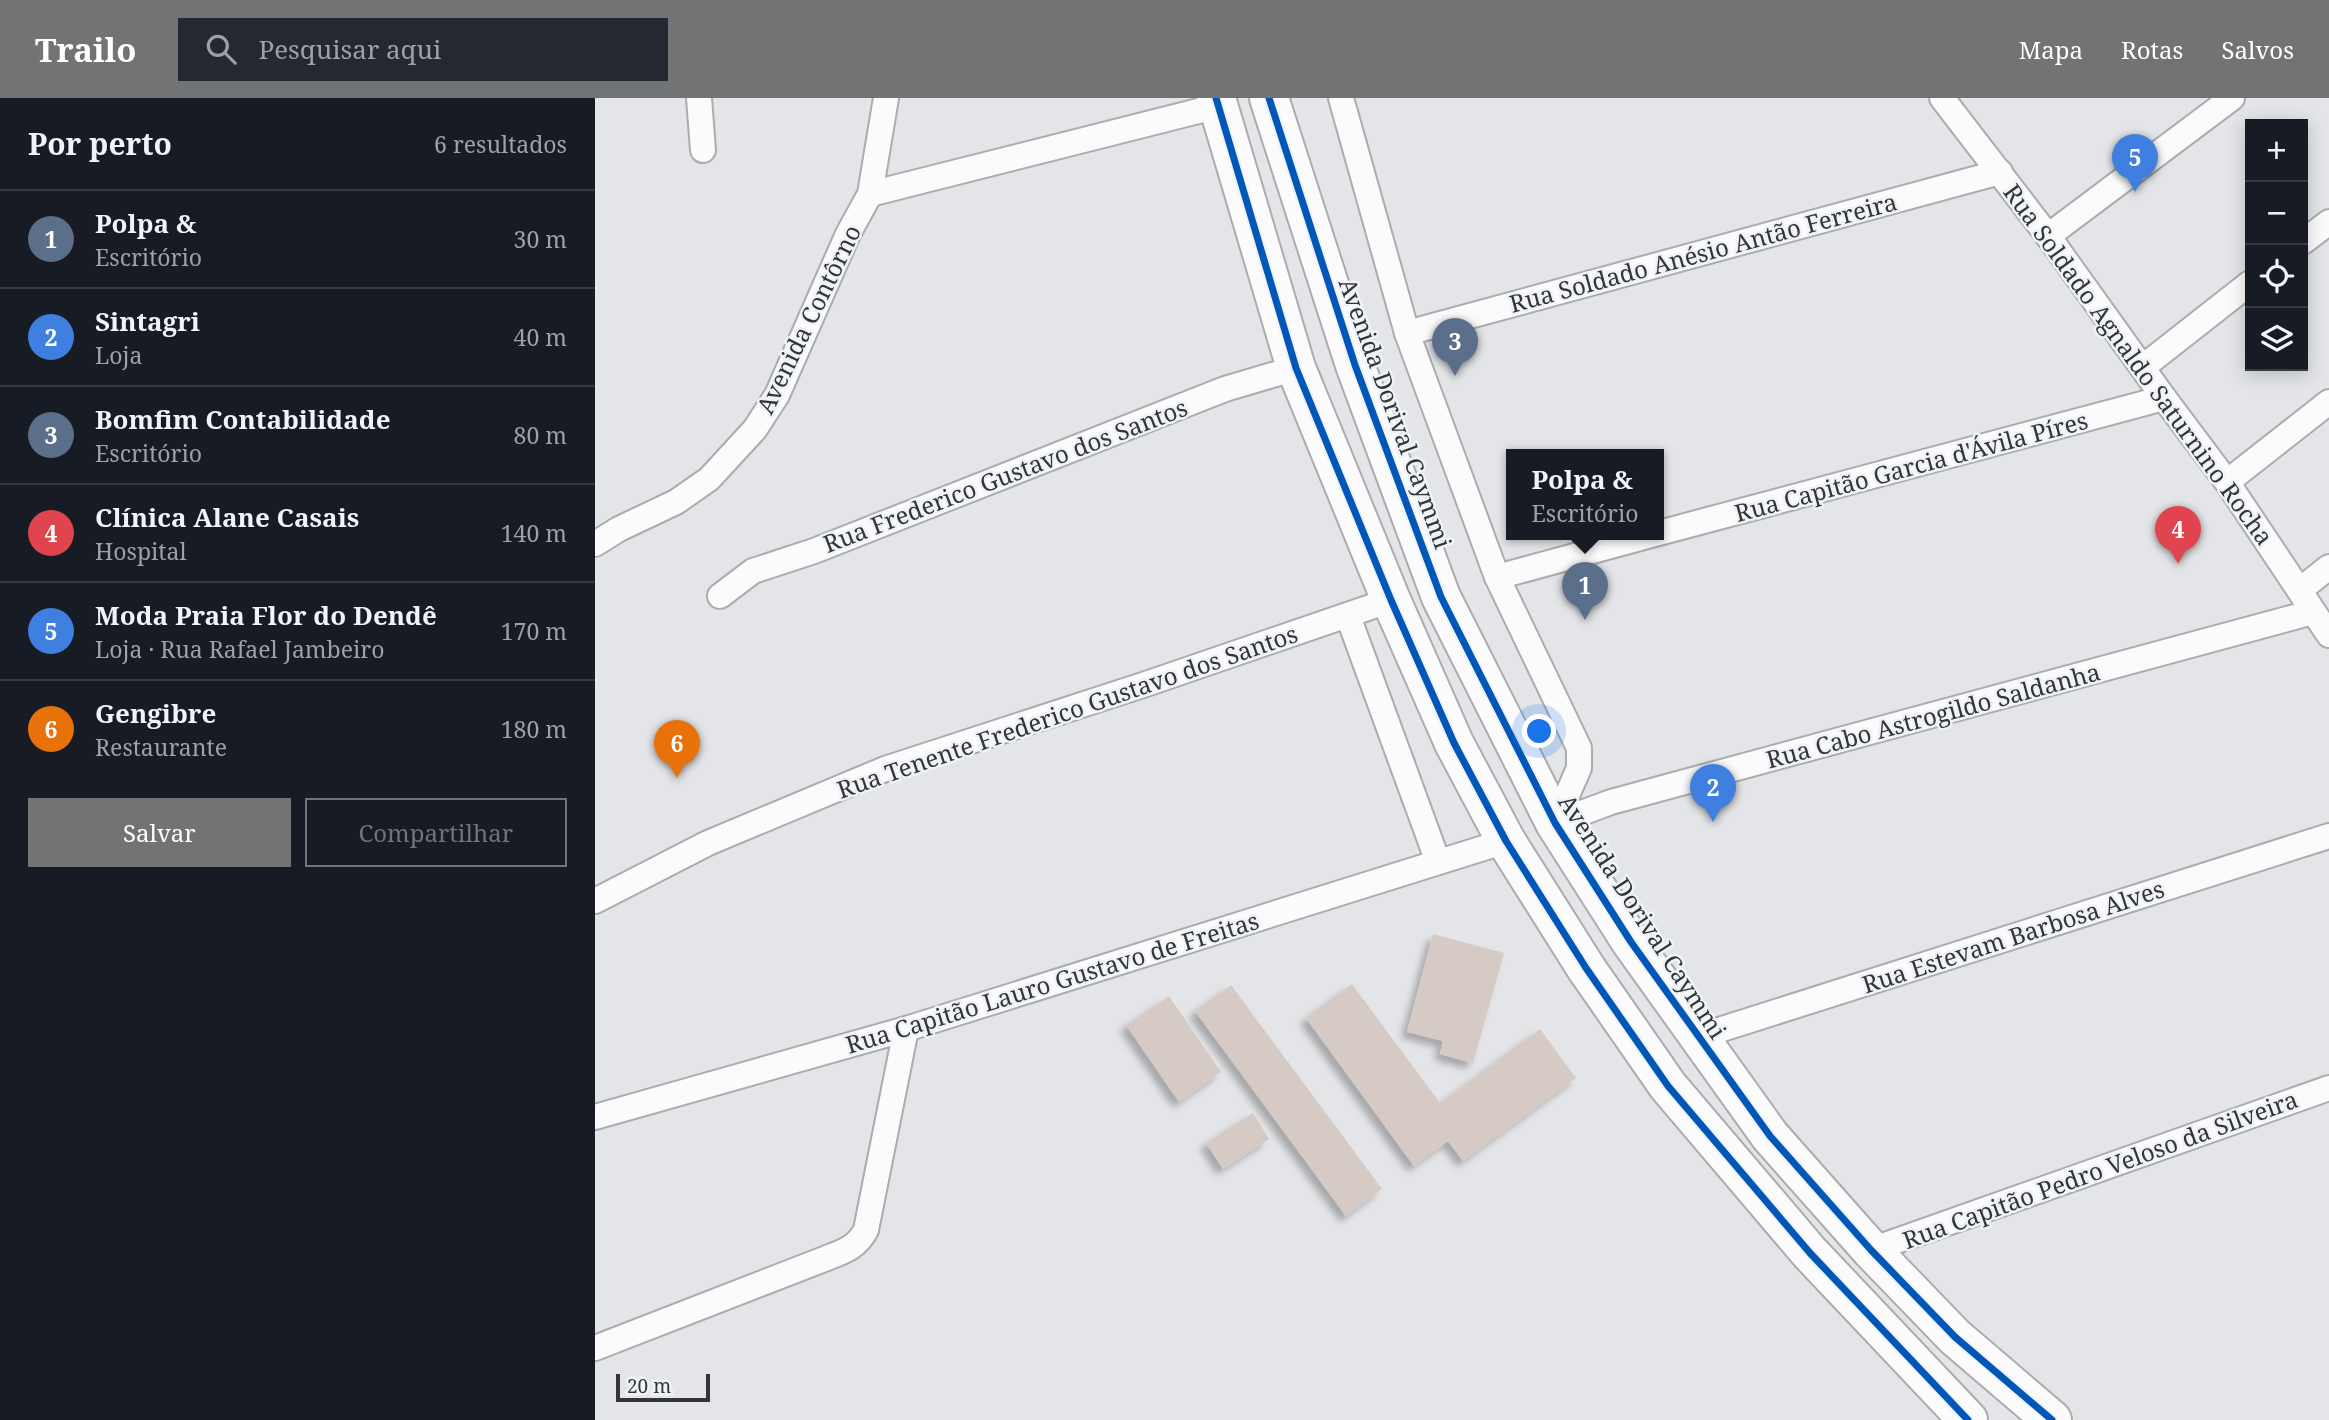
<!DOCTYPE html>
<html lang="pt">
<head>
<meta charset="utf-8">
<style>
	body { margin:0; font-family:"Noto Serif",serif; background:#242831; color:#f1f3f6 }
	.controls { position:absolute; right:21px; top:21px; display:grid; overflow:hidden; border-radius:0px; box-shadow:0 4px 18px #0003 }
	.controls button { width:63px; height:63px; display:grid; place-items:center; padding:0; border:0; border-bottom:2px solid #363941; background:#171b24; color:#f1f3f6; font:35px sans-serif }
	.scale { position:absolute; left:21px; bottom:18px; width:94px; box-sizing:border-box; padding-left:7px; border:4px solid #343537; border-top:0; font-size:19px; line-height:24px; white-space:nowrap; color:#343537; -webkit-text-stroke:5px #eff2f7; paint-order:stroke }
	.you { position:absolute; left:945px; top:634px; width:24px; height:24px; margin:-18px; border:5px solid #fff; border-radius:50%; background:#1a73e8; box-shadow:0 0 0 10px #1a73e833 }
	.badge { display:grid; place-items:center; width:46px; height:46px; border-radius:50%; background:#727375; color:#fff; font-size:23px; font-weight:700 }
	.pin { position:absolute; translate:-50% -58px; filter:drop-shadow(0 2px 4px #0008) }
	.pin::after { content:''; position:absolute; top:37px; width:24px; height:21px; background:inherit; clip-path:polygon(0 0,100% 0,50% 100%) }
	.popup { position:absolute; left:911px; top:351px; width:158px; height:91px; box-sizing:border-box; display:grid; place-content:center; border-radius:0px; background:#171b24; filter:drop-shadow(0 2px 5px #0005); font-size:23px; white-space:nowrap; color:#9ea1a6 }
	.popup b { font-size:26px; color:#f1f3f6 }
	.popup::after { content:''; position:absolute; left:50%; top:100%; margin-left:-14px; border:14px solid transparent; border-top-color:#171b24 }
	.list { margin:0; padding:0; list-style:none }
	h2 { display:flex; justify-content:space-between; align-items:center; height:91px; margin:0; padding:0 28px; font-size:30px }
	h2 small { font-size:23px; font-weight:400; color:#9ea1a6 }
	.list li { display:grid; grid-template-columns:46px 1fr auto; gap:21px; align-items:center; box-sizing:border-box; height:98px; padding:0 28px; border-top:2px solid #363941 }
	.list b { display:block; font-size:26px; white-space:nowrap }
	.list p { margin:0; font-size:23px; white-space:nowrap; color:#9ea1a6 }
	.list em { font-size:23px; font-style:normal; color:#9ea1a6 }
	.actions { display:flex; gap:14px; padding:21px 28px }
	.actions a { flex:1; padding:16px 0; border:2px solid #727375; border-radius:0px; text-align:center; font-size:24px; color:#727375 }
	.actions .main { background:#727375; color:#fff }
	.icon { flex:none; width:38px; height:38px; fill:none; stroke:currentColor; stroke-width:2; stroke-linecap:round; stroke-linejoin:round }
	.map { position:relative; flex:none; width:1734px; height:1322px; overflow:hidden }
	header { display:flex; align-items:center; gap:42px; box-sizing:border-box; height:98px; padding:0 35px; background:#727375; color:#fff }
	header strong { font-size:33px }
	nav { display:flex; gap:38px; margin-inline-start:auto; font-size:24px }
	.search { width:490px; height:63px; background:#242831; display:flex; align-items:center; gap:18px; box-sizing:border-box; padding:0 24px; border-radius:0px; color:#9ea1a6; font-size:26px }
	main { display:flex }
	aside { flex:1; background:#171b24 }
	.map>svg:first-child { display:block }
	.building { fill:#d6cac5; filter:url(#shadow) }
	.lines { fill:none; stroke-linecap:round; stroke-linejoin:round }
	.street-casing { stroke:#abacae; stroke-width:28 }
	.primary-casing { stroke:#abacae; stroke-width:42 }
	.street { stroke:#fbfbfc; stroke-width:24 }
	.primary { stroke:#fbfbfc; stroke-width:38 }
	.cycleway-casing { stroke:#eff2f7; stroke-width:11 }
	.cycleway { stroke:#0057b8; stroke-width:7 }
	.labels { text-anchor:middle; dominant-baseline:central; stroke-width:5; stroke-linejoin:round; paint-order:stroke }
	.street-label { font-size:24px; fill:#343537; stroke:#eff2f7 }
</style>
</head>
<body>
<header>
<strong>Trailo</strong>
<div class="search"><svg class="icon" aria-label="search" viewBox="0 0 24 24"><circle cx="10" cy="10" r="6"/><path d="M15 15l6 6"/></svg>Pesquisar aqui</div>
<nav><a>Mapa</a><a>Rotas</a><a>Salvos</a></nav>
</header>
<main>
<aside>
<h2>Por perto<small>6 resultados</small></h2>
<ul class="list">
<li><span class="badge" style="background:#5c6f8a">1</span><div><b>Polpa &amp;</b><p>Escritório</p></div><em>30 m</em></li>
<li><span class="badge" style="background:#3f7fe0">2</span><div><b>Sintagri</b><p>Loja</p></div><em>40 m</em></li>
<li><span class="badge" style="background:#5c6f8a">3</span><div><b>Bomfim Contabilidade</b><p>Escritório</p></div><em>80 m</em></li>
<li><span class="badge" style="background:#e0444e">4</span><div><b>Clínica Alane Casais</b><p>Hospital</p></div><em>140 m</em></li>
<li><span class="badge" style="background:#3f7fe0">5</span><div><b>Moda Praia Flor do Dendê</b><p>Loja · Rua Rafael Jambeiro</p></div><em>170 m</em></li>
<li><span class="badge" style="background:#e8710a">6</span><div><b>Gengibre</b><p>Restaurante</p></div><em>180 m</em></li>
</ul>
<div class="actions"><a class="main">Salvar</a><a>Compartilhar</a></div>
</aside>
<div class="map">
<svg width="1734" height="1322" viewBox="0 0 1734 1322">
	<defs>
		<filter id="shadow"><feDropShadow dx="-6" dy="6" stdDeviation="3.5" flood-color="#0004"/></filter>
	</defs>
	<rect width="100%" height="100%" fill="#e4e5e8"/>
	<!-- building -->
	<g class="building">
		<path d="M838,836l71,19 -31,110 -33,-9 3,-13 -36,-9z"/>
		<path d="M757,886l88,119 100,-74 36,49 -113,83 -15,-20 -34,25 -108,-148z"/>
		<path d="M636,887l151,204 -36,27 -151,-205z"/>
		<path d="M574,898l52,76 -42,30 -53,-77z"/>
		<path d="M658,1015l16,26 -46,30 -17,-26z"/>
	</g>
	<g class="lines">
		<defs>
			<g id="street">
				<path d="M104,0l4,52"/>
				<path d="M746,0l66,235 90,244 82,171v20l-24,55"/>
				<path d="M1347,0l106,138 116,162 63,84 102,153"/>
				<path d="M275,96l348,-88"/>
				<path d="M1453,138l184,-138"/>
				<path d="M1708,144l26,-20"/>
				<path d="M812,235l593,-161"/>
				<path d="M1548,269l107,-84"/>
				<path d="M1632,384l102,-80"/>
				<path d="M1064,435l505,-135"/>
				<path d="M0,446l24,-15 57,-27 33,-23 46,-50 22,-34 71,-161 22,-40 16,-96"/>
				<path d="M902,479l158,-43"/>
				<path d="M1705,492l29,-23"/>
				<path d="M125,498l33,-25 61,-20 411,-162 71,-21"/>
				<path d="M753,518l90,246"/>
				<path d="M960,725l56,-21 702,-190"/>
				<path d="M0,803l113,-58 177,-74 261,-85 245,-84"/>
				<path d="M1102,939l632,-201"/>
				<path d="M0,1019l311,-88 600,-188"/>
				<path d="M1276,1152l458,-162"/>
				<path d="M0,1250l232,-90c18,-7 30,-11 39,-28l40,-201"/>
			</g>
			<g id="primary">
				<path d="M621,0l80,270 95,232 63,143 52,98 80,127 82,118 142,167 158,167"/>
				<path d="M674,0l86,267 86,232 114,226 76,119 139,194 101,114 84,87 97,83"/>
			</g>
		</defs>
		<!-- street casing -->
		<use href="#street" class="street-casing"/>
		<!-- primary casing -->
		<use href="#primary" class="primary-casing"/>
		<!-- street -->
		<use href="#street" class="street"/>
		<!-- primary -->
		<use href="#primary" class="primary"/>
		<defs>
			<g id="cycleway">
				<path d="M621,0l80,270 95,232 63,143 52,98 80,127 82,118 142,167 158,167"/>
				<path d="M674,0l86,267 86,232 114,226 76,119 139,194 101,114 84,87 97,83"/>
			</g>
		</defs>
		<!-- cycleway casing -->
		<use href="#cycleway" class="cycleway-casing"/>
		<!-- cycleway -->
		<use href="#cycleway" class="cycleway"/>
	</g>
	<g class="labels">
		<!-- street labels -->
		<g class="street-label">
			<text transform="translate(1108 154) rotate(-15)">Rua Soldado Anésio Antão Ferreira</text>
			<text transform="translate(213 221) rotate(-64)">Avenida Contôrno</text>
			<text transform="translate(1544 266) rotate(54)">Rua Soldado Agnaldo Saturnino Rocha</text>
			<text transform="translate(801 315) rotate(70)">Avenida Dorival Caymmi</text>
			<text transform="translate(1316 368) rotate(-15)">Rua Capitão Garcia d'Ávila Píres</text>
			<text transform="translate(410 377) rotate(-21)">Rua Frederico Gustavo dos Santos</text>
			<text transform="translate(472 613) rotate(-19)">Rua Tenente Frederico Gustavo dos Santos</text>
			<text transform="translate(1338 617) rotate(-15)">Rua Cabo Astrogildo Saldanha</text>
			<text transform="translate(1048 818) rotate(57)">Avenida Dorival Caymmi</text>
			<text transform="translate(1418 838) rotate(-18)">Rua Estevam Barbosa Alves</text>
			<text transform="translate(457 884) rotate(-17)">Rua Capitão Lauro Gustavo de Freitas</text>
			<text transform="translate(1505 1071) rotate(-20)">Rua Capitão Pedro Veloso da Silveira</text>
		</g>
	</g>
</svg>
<div class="controls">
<button>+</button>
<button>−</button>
<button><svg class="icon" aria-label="locate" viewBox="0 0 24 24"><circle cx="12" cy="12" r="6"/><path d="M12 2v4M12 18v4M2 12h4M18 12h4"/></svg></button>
<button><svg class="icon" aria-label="layers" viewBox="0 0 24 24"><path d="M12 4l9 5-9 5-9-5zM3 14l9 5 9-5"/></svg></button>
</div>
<div class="scale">20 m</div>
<div class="you"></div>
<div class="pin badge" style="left:990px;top:522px;background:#5c6f8a">1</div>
<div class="popup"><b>Polpa &amp;</b>Escritório</div>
<div class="pin badge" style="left:1118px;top:724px;background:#3f7fe0">2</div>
<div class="pin badge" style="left:860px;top:278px;background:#5c6f8a">3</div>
<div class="pin badge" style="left:1583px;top:466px;background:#e0444e">4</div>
<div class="pin badge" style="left:1540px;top:94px;background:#3f7fe0">5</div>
<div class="pin badge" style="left:82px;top:680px;background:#e8710a">6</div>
</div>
</main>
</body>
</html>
